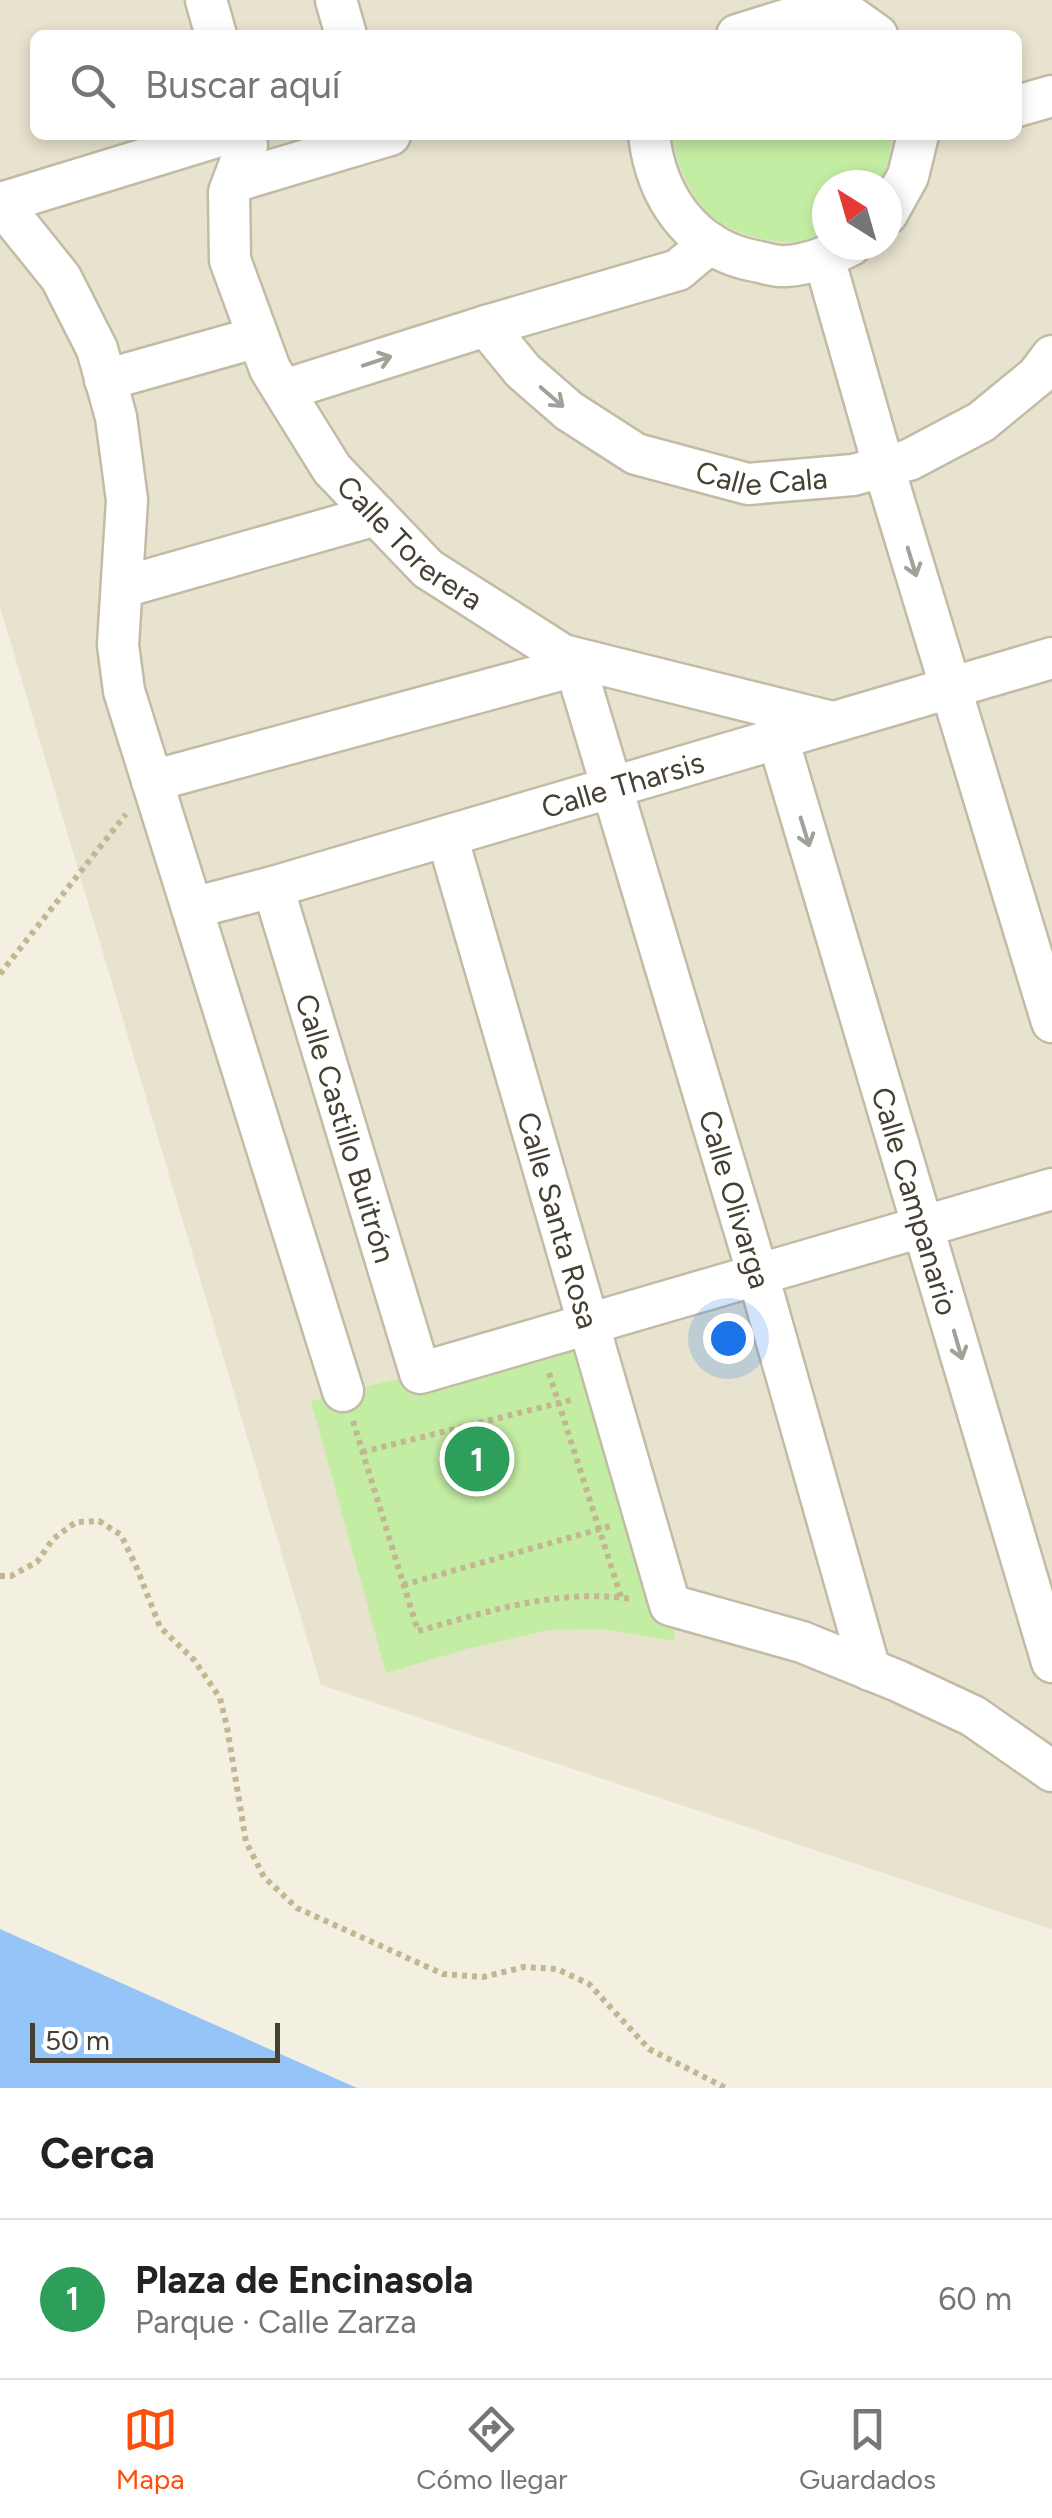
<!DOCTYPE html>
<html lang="es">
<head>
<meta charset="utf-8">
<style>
	body { margin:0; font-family:Figtree,sans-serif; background:#f2f2f2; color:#222 }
	.compass { position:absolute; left:812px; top:170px; width:90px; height:90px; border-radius:50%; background:#fff; box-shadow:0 5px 15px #0003; rotate:323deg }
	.scale { position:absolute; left:30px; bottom:25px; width:250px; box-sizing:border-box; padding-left:10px; border:5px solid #454032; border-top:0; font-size:28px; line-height:35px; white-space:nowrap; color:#454032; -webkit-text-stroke:8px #fff; paint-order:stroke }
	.you { position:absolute; left:728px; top:1338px; width:35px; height:35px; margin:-25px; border:8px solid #fff; border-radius:50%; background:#1a73e8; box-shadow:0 0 0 15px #1a73e833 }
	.badge { display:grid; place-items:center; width:65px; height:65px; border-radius:50%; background:#ff4e0c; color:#fff; font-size:32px; font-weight:700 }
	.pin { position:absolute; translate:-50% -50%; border:5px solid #fff; box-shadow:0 2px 10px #0006 }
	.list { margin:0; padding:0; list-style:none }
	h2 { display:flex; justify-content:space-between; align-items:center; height:130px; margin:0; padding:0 40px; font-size:42px }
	h2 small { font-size:32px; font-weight:400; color:#767676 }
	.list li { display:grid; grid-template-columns:65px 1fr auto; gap:30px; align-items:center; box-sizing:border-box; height:160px; padding:0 40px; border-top:2px solid #e0e0e0 }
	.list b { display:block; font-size:38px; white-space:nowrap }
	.list p { margin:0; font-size:32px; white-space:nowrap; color:#767676 }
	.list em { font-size:32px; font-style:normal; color:#767676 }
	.icon { flex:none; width:55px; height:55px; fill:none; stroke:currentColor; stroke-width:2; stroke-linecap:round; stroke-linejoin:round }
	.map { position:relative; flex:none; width:1052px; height:2088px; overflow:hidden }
	.search { position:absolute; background:#fff; box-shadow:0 5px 15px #0003; left:30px; right:30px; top:30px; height:110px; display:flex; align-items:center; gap:25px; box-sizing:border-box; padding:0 35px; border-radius:15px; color:#767676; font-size:38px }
	.sheet { height:290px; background:#fff }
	nav { display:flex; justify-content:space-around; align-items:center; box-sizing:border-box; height:140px; border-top:2px solid #e0e0e0; background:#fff; font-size:28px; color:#767676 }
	nav a { display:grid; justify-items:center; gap:5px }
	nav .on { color:#ff4e0c }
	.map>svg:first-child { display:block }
	.residential { fill:#e8e3cf; fill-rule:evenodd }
	.green { fill:#c4eda4 }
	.water { fill:#95c4f8 }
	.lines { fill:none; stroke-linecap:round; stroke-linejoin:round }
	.minor-casing { stroke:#c2bca6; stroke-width:45 }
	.path { stroke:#c3b793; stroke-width:6; stroke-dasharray:5 5; stroke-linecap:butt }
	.minor { stroke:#fff; stroke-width:40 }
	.oneway { stroke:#a2a098 }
	.labels { text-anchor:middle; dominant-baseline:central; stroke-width:8; stroke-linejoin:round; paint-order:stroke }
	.street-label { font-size:30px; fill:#454032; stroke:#fff }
</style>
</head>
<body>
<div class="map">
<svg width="1052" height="2088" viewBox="0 0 1052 2088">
	<rect width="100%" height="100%" fill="#f3f0e1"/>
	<!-- residential -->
	<path class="residential" d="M0,0h1052v1929l-731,-244 -321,-1078zM35,35h982v100h-982zM827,185h60v60h-60z"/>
	<!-- green -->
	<g class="green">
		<path d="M673,135h220v1l-6,33 -10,16h-50v46c-7,3 -15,7 -22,9 -25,7 -70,-6 -91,-21 -21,-17 -40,-57 -41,-84z"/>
		<path d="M588,1324l82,281 5,36 -73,-12 -54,1 -81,19 -81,24 -75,-272 109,-28z"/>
	</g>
	<!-- water -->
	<path class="water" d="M0,1929l357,159h-357z"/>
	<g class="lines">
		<defs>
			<g id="minor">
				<path d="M206,0l10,35"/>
				<path d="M336,0l10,35"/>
				<path d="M737,35l84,-26 32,9 24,17"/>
				<path d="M1017,106l35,-10"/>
				<path id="s1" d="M245,135l2,10 -18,47 1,68 40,109 62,100 96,100 135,86 269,67"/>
				<path d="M649,135c7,61 42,114 106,126 10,2 21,6 31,5 23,-1 45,-11 65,-21"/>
				<path d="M233,182l157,-47"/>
				<path d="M0,202l61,76 36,71 19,68 11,83 -9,145 6,46 219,700"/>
				<path d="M1,203l222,-68"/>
				<path d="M887,214l21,-38 10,-41"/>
				<path d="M824,258l60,210 168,554"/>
				<path id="s2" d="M486,326l37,45 46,40 67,43 112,30 105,-9 56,-15 72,-38 56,-46 15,-20"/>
				<path d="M105,380l153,-43"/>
				<path d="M284,390l202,-64 192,-56 32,-27"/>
				<path d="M123,587l253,-72"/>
				<path id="s3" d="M573,658l185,617 112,395"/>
				<path id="s4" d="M778,739l274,923"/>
				<path d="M152,781l423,-115"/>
				<path id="s5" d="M447,836l223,769 132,37 96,39 75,35 79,55"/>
				<path id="s6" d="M273,887l147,486 632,-184"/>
				<path id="s7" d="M192,908l81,-21 779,-229"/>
			</g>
		</defs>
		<!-- minor casing -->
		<use href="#minor" class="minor-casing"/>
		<!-- path -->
		<g class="path">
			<path d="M0,974l126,-160"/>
			<path d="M549,1373l72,224"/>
			<path d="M353,1421l65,210c68,-19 141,-43 213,-32"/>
			<path d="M362,1452l213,-53"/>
			<path d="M0,1576h11l26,-14 16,-23 23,-17 23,-1 22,14 15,31 24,61 34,33 26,38 7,29 19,115 18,35 33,31 146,66 40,3 41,-10 33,2 32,15 60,65 77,39"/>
			<path d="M403,1585l211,-60"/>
		</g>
		<!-- minor -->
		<use href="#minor" class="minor"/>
	</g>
	<!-- one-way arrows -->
	<defs><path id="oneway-shaft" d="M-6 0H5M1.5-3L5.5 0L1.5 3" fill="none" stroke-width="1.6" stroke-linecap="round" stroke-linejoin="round" transform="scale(2.5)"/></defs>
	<g class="oneway">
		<use href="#oneway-shaft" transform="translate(377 361) rotate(-18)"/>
		<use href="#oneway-shaft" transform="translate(552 397) rotate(41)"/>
		<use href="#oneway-shaft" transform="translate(912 562) rotate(73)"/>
		<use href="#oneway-shaft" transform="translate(805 832) rotate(73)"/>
		<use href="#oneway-shaft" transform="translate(958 1345) rotate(74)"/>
	</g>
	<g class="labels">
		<!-- street labels -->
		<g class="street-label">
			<text stroke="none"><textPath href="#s2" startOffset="328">Calle Cala</textPath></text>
			<text stroke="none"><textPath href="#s1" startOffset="470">Calle Torerera</textPath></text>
			<text stroke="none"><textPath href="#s7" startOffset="448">Calle Tharsis</textPath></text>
			<text stroke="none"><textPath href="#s6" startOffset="252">Calle Castillo Buitrón</textPath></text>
			<text stroke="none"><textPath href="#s3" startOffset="565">Calle Olivarga</textPath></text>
			<text stroke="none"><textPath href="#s4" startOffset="482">Calle Campanario</textPath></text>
			<text stroke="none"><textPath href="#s5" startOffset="400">Calle Santa Rosa</textPath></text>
		</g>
	</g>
</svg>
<svg class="compass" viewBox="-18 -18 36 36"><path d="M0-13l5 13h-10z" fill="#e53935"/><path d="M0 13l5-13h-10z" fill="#767676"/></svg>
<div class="scale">50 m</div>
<div class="you"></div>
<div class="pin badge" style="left:477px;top:1459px;background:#2e9e5b">1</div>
<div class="search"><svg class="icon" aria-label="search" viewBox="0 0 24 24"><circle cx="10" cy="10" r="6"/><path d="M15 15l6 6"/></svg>Buscar aquí</div>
</div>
<section class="sheet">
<h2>Cerca<small></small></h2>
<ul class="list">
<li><span class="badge" style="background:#2e9e5b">1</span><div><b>Plaza de Encinasola</b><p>Parque · Calle Zarza</p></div><em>60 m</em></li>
</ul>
</section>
<nav>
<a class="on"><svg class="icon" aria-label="map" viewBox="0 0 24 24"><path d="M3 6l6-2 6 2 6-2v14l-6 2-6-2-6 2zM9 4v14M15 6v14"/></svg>Mapa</a>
<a><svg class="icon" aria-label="directions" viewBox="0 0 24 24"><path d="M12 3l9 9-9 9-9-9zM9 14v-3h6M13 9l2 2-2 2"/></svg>Cómo llegar</a>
<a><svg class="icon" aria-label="saved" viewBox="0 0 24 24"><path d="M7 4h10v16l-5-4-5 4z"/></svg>Guardados</a>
</nav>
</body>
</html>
